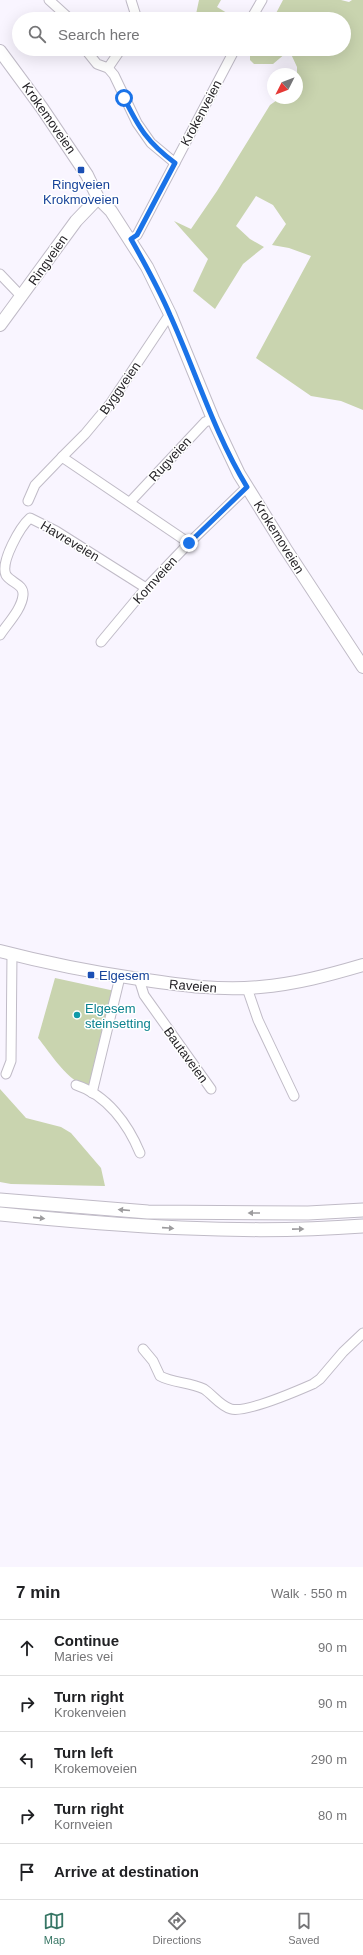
<!DOCTYPE html>
<html lang="en">
<head>
<meta charset="utf-8">
<style>
	body { margin:0; font-family:Arial,sans-serif; background:#f2f2f2; color:#202124 }
	.compass { position:absolute; left:267px; top:68px; width:36px; height:36px; border-radius:50%; background:#fff; box-shadow:0 4px 16px #0002; rotate:228deg }
	.stop { position:absolute; width:12px; height:12px; margin:-9px; border:3px solid #1a73e8; border-radius:50%; background:#fff }
	.stop.end { background:#1a73e8; border-color:#fff; box-shadow:0 1px 4px #0008 }
	.list { margin:0; padding:0; list-style:none }
	h2 { display:flex; justify-content:space-between; align-items:center; height:52px; margin:0; padding:0 16px; font-size:17px }
	h2 small { font-size:13px; font-weight:400; color:#757577 }
	.list li { display:grid; grid-template-columns:26px 1fr auto; gap:12px; align-items:center; box-sizing:border-box; height:56px; padding:0 16px; border-top:1px solid #e0e0e0 }
	.list b { display:block; font-size:15px; white-space:nowrap }
	.list p { margin:0; font-size:13px; white-space:nowrap; color:#757577 }
	.list em { font-size:13px; font-style:normal; color:#757577 }
	.icon { flex:none; width:22px; height:22px; fill:none; stroke:currentColor; stroke-width:2; stroke-linecap:round; stroke-linejoin:round }
	.map { position:relative; flex:none; width:363px; height:1567px; overflow:hidden }
	.search { position:absolute; background:#fff; box-shadow:0 4px 16px #0002; left:12px; right:12px; top:12px; height:44px; display:flex; align-items:center; gap:10px; box-sizing:border-box; padding:0 14px; border-radius:22px; color:#757577; font-size:15px }
	.sheet { height:332px; background:#fff }
	nav { display:flex; justify-content:space-around; align-items:center; box-sizing:border-box; height:56px; border-top:1px solid #e0e0e0; background:#fff; font-size:11px; color:#757577 }
	nav a { display:grid; justify-items:center; gap:2px }
	nav .on { color:#377665 }
	.map>svg:first-child { display:block }
	.green { fill:#c9d4af }
	.lines { fill:none; stroke-linecap:round; stroke-linejoin:round }
	.minor-casing { stroke:#c0bbc7; stroke-width:11 }
	.major-casing { stroke:#c0bbc7; stroke-width:14 }
	.highway-casing { stroke:#c0bbc7; stroke-width:15 }
	.minor { stroke:#fff; stroke-width:9 }
	.major { stroke:#fff; stroke-width:12 }
	.highway { stroke:#fff; stroke-width:13 }
	.oneway { fill:#9d9c9e }
	.route { stroke:#1a73e8; stroke-width:5 }
	.transit-dot { fill:#1a4fb4; stroke:#fff; stroke-width:1.5 }
	.culture-dot { fill:#0f9aa8; stroke:#fff; stroke-width:1.5 }
	.labels { text-anchor:middle; dominant-baseline:central; stroke-width:3; stroke-linejoin:round; paint-order:stroke }
	.street-label { font-size:13px; fill:#262428; stroke:#fff }
	.transit-label { font-size:13px; fill:#164399; stroke:#fff }
	.culture-label { font-size:13px; fill:#0d838f; stroke:#fff; text-anchor:start }
</style>
</head>
<body>
<div class="map">
<svg width="363" height="1567" viewBox="0 0 363 1567">
	<rect width="100%" height="100%" fill="#f9f5ff"/>
	<!-- green -->
	<g class="green">
		<path d="M199,0h22l-4,7 20,12h-42z"/>
		<path d="M283,0h58l8,2 3,-2h11v410l-22,-9 -30,-5 -55,-38 55,-102 -22,-8 -17,-3 14,-21 -13,-19 -17,-9 -20,30 14,13 14,8 -21,17 -28,45 -22,-18 15,-32 -34,-38 17,8 26,-38 53,-86 10,-7h17v-31l-6,-13 -5,-1 -13,11h-19l-4,-4v-5l5,-6h89v-30h-71z"/>
		<path d="M55,978l60,13 -26,94c-18,2 -40,-34 -51,-47z"/>
		<path d="M0,1089l26,29 35,9 10,6 30,35 4,18 -94,-2 -11,-2z"/>
	</g>
	<g class="lines">
		<defs>
			<g id="minor">
				<path d="M49,0l21,19"/>
				<path d="M131,0l6,19"/>
				<path d="M251,19l11,-19"/>
				<path d="M85,49l12,15 11,4 6,7 23,48 14,20 24,20"/>
				<path d="M108,68l13,-19"/>
				<path d="M131,239l6,-4 98,-186"/>
				<path d="M0,274l22,23"/>
				<path d="M62,457l23,-23 25,-30 60,-90"/>
				<path d="M28,501l7,-16 27,-28 127,86"/>
				<path d="M130,502l75,-80 8,-3"/>
				<path d="M0,635c7,-11 22,-26 23,-40 1,-11 -12,-12 -17,-20 -6,-13 14,-48 24,-57l26,13 90,57"/>
				<path d="M101,642l45,-54 43,-45 58,-56"/>
				<path d="M139,979l5,16 67,94"/>
				<path d="M247,988l11,32 36,76"/>
				<path d="M6,1074l5,-13 1,-107"/>
				<path d="M76,1085c31,10 52,39 64,68"/>
				<path d="M92,1093l28,-116"/>
				<path d="M143,1349l10,12 7,15c13,7 30,6 44,13 9,6 16,17 27,20 15,4 66,-18 82,-25l7,-5 23,-27 20,-19"/>
			</g>
			<g id="major">
				<path d="M0,51l42,57 45,67 11,23 13,13 36,56 23,47 43,105 26,55 46,74 78,119"/>
				<path d="M0,325l76,-104 22,-23"/>
				<path d="M0,951c46,12 92,21 139,28 41,6 80,12 121,8 36,-3 69,-12 103,-22"/>
			</g>
			<g id="highway">
				<path d="M0,1200l148,12 160,1 55,-3"/>
				<path d="M0,1214c120,12 242,21 363,12"/>
			</g>
		</defs>
		<!-- minor casing -->
		<use href="#minor" class="minor-casing"/>
		<!-- major casing -->
		<use href="#major" class="major-casing"/>
		<!-- highway casing -->
		<use href="#highway" class="highway-casing"/>
		<!-- minor -->
		<use href="#minor" class="minor"/>
		<!-- major -->
		<use href="#major" class="major"/>
		<!-- highway -->
		<use href="#highway" class="highway"/>
	</g>
	<!-- one-way arrows -->
	<defs><path id="oneway-solid" d="M-6-.8H1V-3.2L6.5 0L1 3.2V.8H-6Z"/></defs>
	<g class="oneway">
		<use href="#oneway-solid" transform="translate(124 1210) rotate(-175)"/>
		<use href="#oneway-solid" transform="translate(254 1213) rotate(-180)"/>
		<use href="#oneway-solid" transform="translate(39 1218) rotate(6)"/>
		<use href="#oneway-solid" transform="translate(168 1228) rotate(4)"/>
		<use href="#oneway-solid" transform="translate(298 1229) rotate(-1)"/>
	</g>
	<g class="lines">
		<!-- route -->
		<path class="route" d="M124,98c15,30 23,44 51,65l-38,72 -6,4c14,25 28,50 39,76 26,57 44,118 77,172l-58,56"/>
	</g>
	<!-- markers -->
	<g class="transit-dot">
		<rect x="77" y="166" width="8" height="8" rx="2"/>
		<rect x="87" y="971" width="8" height="8" rx="2"/>
	</g>
	<circle class="culture-dot" cx="77" cy="1015" r="4"/>
	<g class="labels">
		<!-- street labels -->
		<g class="street-label">
			<text transform="translate(201 113) rotate(-62)">Krokenveien</text>
			<text transform="translate(49 118) rotate(55)">Krokemoveien</text>
			<text transform="translate(48 260) rotate(-55)">Ringveien</text>
			<text transform="translate(120 388) rotate(-55)">Byggveien</text>
			<text transform="translate(170 459) rotate(-47)">Rugveien</text>
			<text transform="translate(279 537) rotate(58)">Krokemoveien</text>
			<text transform="translate(70 541) rotate(31)">Havreveien</text>
			<text transform="translate(155 580) rotate(-48)">Kornveien</text>
			<text transform="translate(193 986) rotate(5)">Raveien</text>
			<text transform="translate(186 1055) rotate(54)">Bautaveien</text>
		</g>
		<!-- transit labels -->
		<g class="transit-label">
			<text x="81" y="184">Ringveien<tspan x="81" dy="15">Krokmoveien</tspan></text>
			<text x="99" y="975" text-anchor="start">Elgesem</text>
		</g>
		<!-- culture labels -->
		<g class="culture-label">
			<text x="85" y="1008">Elgesem<tspan x="85" dy="15">steinsetting</tspan></text>
		</g>
	</g>
</svg>
<svg class="compass" viewBox="-18 -18 36 36"><path d="M0-13l5 13h-10z" fill="#e53935"/><path d="M0 13l5-13h-10z" fill="#757577"/></svg>
<div class="stop" style="left:124px;top:98px"></div>
<div class="stop end" style="left:189px;top:543px"></div>
<div class="search"><svg class="icon" aria-label="search" viewBox="0 0 24 24"><circle cx="10" cy="10" r="6"/><path d="M15 15l6 6"/></svg>Search here</div>
</div>
<section class="sheet">
<h2>7 min<small>Walk · 550 m</small></h2>
<ul class="list">
<li><svg class="icon" aria-label="ahead" viewBox="0 0 24 24"><path d="M12 20V5M6 11l6-6 6 6"/></svg><div><b>Continue</b><p>Maries vei</p></div><em>90 m</em></li>
<li><svg class="icon" aria-label="right" viewBox="0 0 24 24"><path d="M7 20v-9h11M14 6l5 5-5 5"/></svg><div><b>Turn right</b><p>Krokenveien</p></div><em>90 m</em></li>
<li><svg class="icon" aria-label="left" viewBox="0 0 24 24"><path d="M17 20v-9H6M10 6l-5 5 5 5"/></svg><div><b>Turn left</b><p>Krokemoveien</p></div><em>290 m</em></li>
<li><svg class="icon" aria-label="right" viewBox="0 0 24 24"><path d="M7 20v-9h11M14 6l5 5-5 5"/></svg><div><b>Turn right</b><p>Kornveien</p></div><em>80 m</em></li>
<li><svg class="icon" aria-label="arrive" viewBox="0 0 24 24"><path d="M6 21V4h12l-3 4 3 4H6"/></svg><div><b>Arrive at destination</b></div></li>
</ul>
</section>
<nav>
<a class="on"><svg class="icon" aria-label="map" viewBox="0 0 24 24"><path d="M3 6l6-2 6 2 6-2v14l-6 2-6-2-6 2zM9 4v14M15 6v14"/></svg>Map</a>
<a><svg class="icon" aria-label="directions" viewBox="0 0 24 24"><path d="M12 3l9 9-9 9-9-9zM9 14v-3h6M13 9l2 2-2 2"/></svg>Directions</a>
<a><svg class="icon" aria-label="saved" viewBox="0 0 24 24"><path d="M7 4h10v16l-5-4-5 4z"/></svg>Saved</a>
</nav>
</body>
</html>
